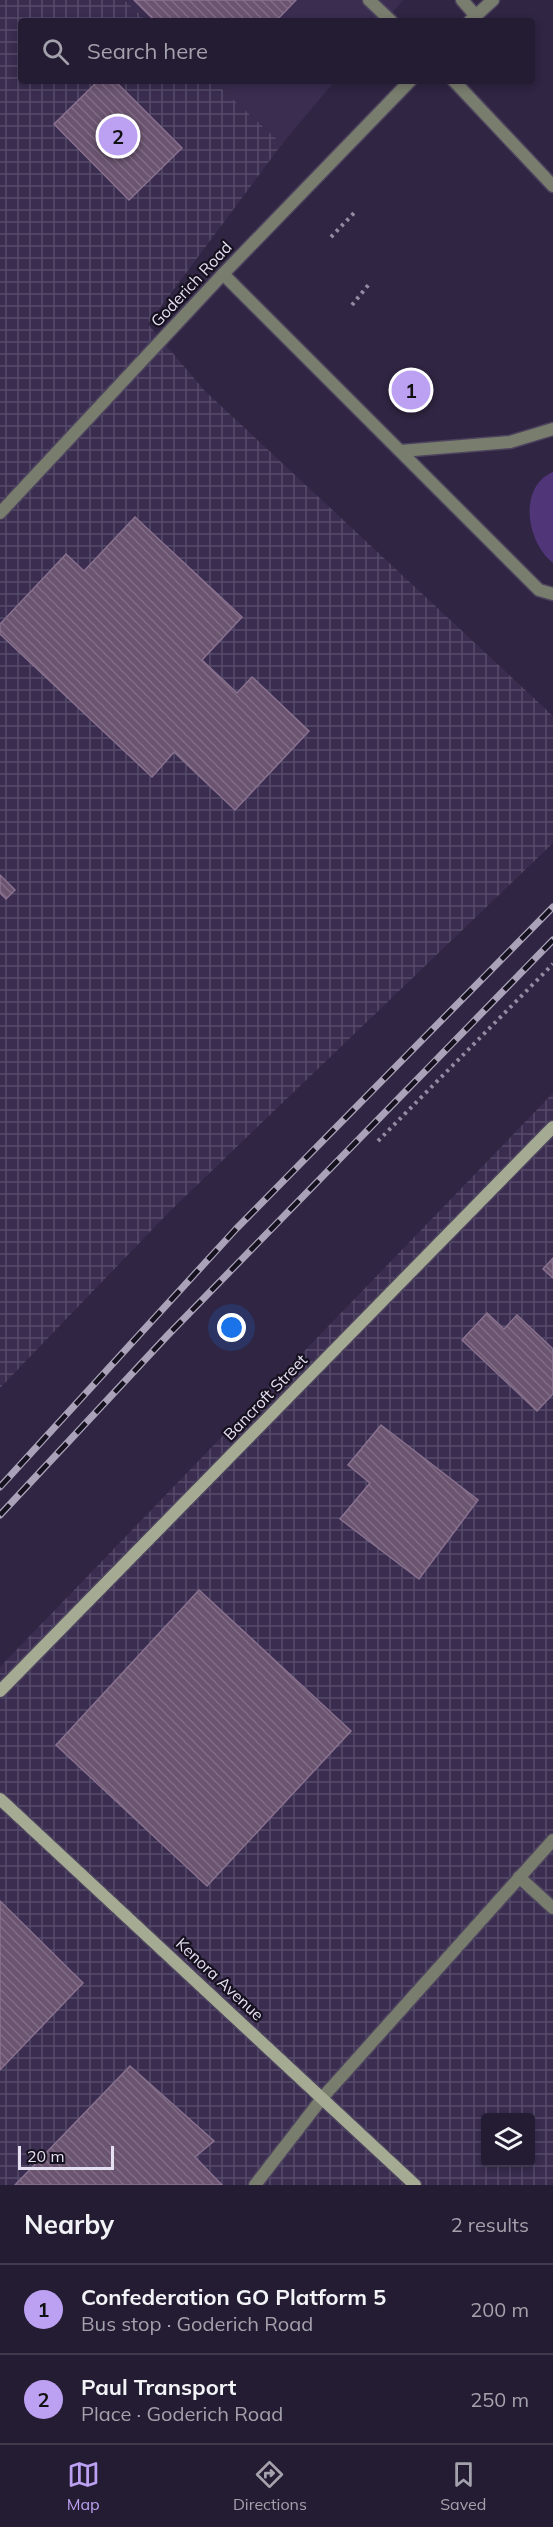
<!DOCTYPE html>
<html lang="en">
<head>
<meta charset="utf-8">
<style>
	body { margin:0; font-family:Mulish,sans-serif; background:#30293e; color:#f1f3f6 }
	.controls { position:absolute; right:18px; bottom:18px; display:grid; overflow:hidden; border-radius:6px; box-shadow:0 3px 9px #0003 }
	.controls button { width:54px; height:54px; display:grid; place-items:center; padding:0; border:0; border-bottom:2px solid #413a4d; background:#241c32; color:#f1f3f6; font:30px sans-serif }
	.scale { position:absolute; left:18px; bottom:15px; width:96px; box-sizing:border-box; padding-left:6px; border:3px solid #e6e0f3; border-top:0; font-size:16px; line-height:21px; white-space:nowrap; color:#e6e0f3; -webkit-text-stroke:4px #16111e; paint-order:stroke }
	.you { position:absolute; left:232px; top:1328px; width:21px; height:21px; margin:-15px; border:4px solid #fff; border-radius:50%; background:#1a73e8; box-shadow:0 0 0 9px #1a73e833 }
	.badge { display:grid; place-items:center; width:39px; height:39px; border-radius:50%; background:#bca0f2; color:#111; font-size:20px; font-weight:700 }
	.pin { position:absolute; translate:-50% -50%; border:3px solid #fff; box-shadow:0 2px 6px #0006 }
	.list { margin:0; padding:0; list-style:none }
	h2 { display:flex; justify-content:space-between; align-items:center; height:78px; margin:0; padding:0 24px; font-size:26px }
	h2 small { font-size:20px; font-weight:400; color:#a3a1ac }
	.list li { display:grid; grid-template-columns:39px 1fr auto; gap:18px; align-items:center; box-sizing:border-box; height:90px; padding:0 24px; border-top:2px solid #413a4d }
	.list b { display:block; font-size:22px; white-space:nowrap }
	.list p { margin:0; font-size:20px; white-space:nowrap; color:#a3a1ac }
	.list em { font-size:20px; font-style:normal; color:#a3a1ac }
	.icon { flex:none; width:33px; height:33px; fill:none; stroke:currentColor; stroke-width:2; stroke-linecap:round; stroke-linejoin:round }
	.map { position:relative; flex:none; width:553px; height:2185px; overflow:hidden }
	.search { position:absolute; background:#241c32; box-shadow:0 3px 9px #0003; left:18px; right:18px; top:18px; height:66px; display:flex; align-items:center; gap:15px; box-sizing:border-box; padding:0 21px; border-radius:6px; color:#a3a1ac; font-size:22px }
	.sheet { height:258px; background:#241c32 }
	nav { display:flex; justify-content:space-around; align-items:center; box-sizing:border-box; height:84px; border-top:2px solid #413a4d; background:#241c32; font-size:16px; color:#a3a1ac }
	nav a { display:grid; justify-items:center; gap:3px }
	nav .on { color:#bca0f2 }
	.map>svg:first-child { display:block }
	.built { fill:#3a2d50 }
	.industrial { fill:url(#industrial-grid); fill-rule:evenodd }
	.grass { fill:#503578 }
	.building { fill:url(#building-back-hatch); stroke:#89718f; stroke-width:1.5 }
	.lines { fill:none; stroke-linecap:round; stroke-linejoin:round }
	.lane-casing { stroke:#4d435e; stroke-width:15 }
	.street-casing { stroke:#4d435e; stroke-width:15 }
	.secondary-casing { stroke:#4d435e; stroke-width:15 }
	.path { stroke:#948ca3; stroke-width:4; stroke-dasharray:3 4.5; stroke-linecap:butt }
	.lane { stroke:#797d6e; stroke-width:12 }
	.street { stroke:#797d6e; stroke-width:12 }
	.secondary { stroke:#a5ab93; stroke-width:12 }
	.rail-casing { stroke:#aaa2b9; stroke-width:7 }
	.rail { stroke:#16111e; stroke-width:4.5; stroke-dasharray:14; stroke-linecap:butt }
	.labels { text-anchor:middle; dominant-baseline:central; stroke-width:4.5; stroke-linejoin:round; paint-order:stroke }
	.street-label { font-size:16px; fill:#e6e0f3; stroke:#16111e }
</style>
</head>
<body>
<div class="map">
<svg width="553" height="2185" viewBox="0 0 553 2185">
	<defs>
		<pattern id="industrial-grid" width="8" height="8" patternUnits="userSpaceOnUse" patternTransform="scale(1.5)"><rect width="8" height="8" fill="#3a2d50"/><path d="M0 4h8M4 0v8" fill="none" stroke="#564b6a"/></pattern>
		<pattern id="building-back-hatch" width="6" height="6" patternUnits="userSpaceOnUse" patternTransform="scale(1.5)"><rect width="6" height="6" fill="#6b5470"/><path d="M-1 5l2 2M0 0l6 6M5-1l2 2" fill="none" stroke="#806c85"/></pattern>
	</defs>
	<rect width="100%" height="100%" fill="#302542"/>
	<!-- built -->
	<g class="built">
		<path d="M124,0h279l-18,21h-238z"/>
		<path d="M213,81h122l-53,63z"/>
	</g>
	<!-- industrial -->
	<g class="industrial">
		<path d="M0,0h124l23,21h-126v60h192l69,63 -134,180 56,66 349,326v127l-383,368 -170,177z"/>
		<path d="M553,1093v1092h-553v-518zM486,2118h44v44h-44z"/>
	</g>
	<!-- grass -->
	<path class="grass" d="M553,472v91c-26,-20 -36,-76 0,-91z"/>
	<!-- building -->
	<g class="building">
		<path d="M134,0h162l-20,21h-121z"/>
		<path d="M98,81h17l67,67 -53,52 -75,-76z"/>
		<path d="M135,517l107,100 -40,43 35,33 15,-16 57,54 -74,79 -61,-58 -22,25 -152,-143v-10l66,-70 18,17z"/>
		<path d="M0,875l15,15 -9,9 -6,-6z"/>
		<path d="M553,1258v20l-10,-9z"/>
		<path d="M487,1313l17,16 13,-14 36,34v45l-16,17 -75,-71z"/>
		<path d="M381,1425l97,75 -59,79 -79,-60 30,-36 -22,-18z"/>
		<path d="M199,1590l152,141 -144,155 -151,-141z"/>
		<path d="M0,1901l83,82 -83,87z"/>
		<path d="M130,2066l84,75 -19,16 27,28h-207z"/>
	</g>
	<g class="lines">
		<defs>
			<g id="lane">
				<path d="M369,0l22,21"/>
				<path d="M462,0l14,16"/>
				<path d="M454,81l99,105"/>
				<path d="M223,274l316,316 14,4"/>
				<path d="M401,451l109,-9 43,-13"/>
				<path d="M519,1877l34,31"/>
				<path d="M255,2185l68,-88 230,-257"/>
			</g>
			<g id="street">
				<path d="M470,21l23,-21"/>
				<path d="M0,513l223,-239 187,-193"/>
			</g>
			<g id="secondary">
				<path d="M0,1691l553,-564"/>
				<path d="M0,1799l415,386"/>
			</g>
		</defs>
		<!-- lane casing -->
		<use href="#lane" class="lane-casing"/>
		<!-- street casing -->
		<use href="#street" class="street-casing"/>
		<!-- secondary casing -->
		<use href="#secondary" class="secondary-casing"/>
		<!-- path -->
		<g class="path">
			<path d="M331,237l23,-24"/>
			<path d="M352,305l18,-22"/>
			<path d="M378,1141l175,-177"/>
		</g>
		<!-- lane -->
		<use href="#lane" class="lane"/>
		<!-- street -->
		<use href="#street" class="street"/>
		<!-- secondary -->
		<use href="#secondary" class="secondary"/>
		<defs>
			<g id="rail">
				<path d="M0,1487l236,-258 317,-322"/>
				<path d="M0,1515l167,-179 386,-396"/>
			</g>
		</defs>
		<!-- rail casing -->
		<use href="#rail" class="rail-casing"/>
		<!-- rail -->
		<use href="#rail" class="rail"/>
	</g>
	<g class="labels">
		<!-- street labels -->
		<g class="street-label">
			<text transform="translate(191 284) rotate(-47)">Goderich Road</text>
			<text transform="translate(265 1397) rotate(-46)">Bancroft Street</text>
			<text transform="translate(220 1979) rotate(43)">Kenora Avenue</text>
		</g>
	</g>
</svg>
<div class="controls">
<button><svg class="icon" aria-label="layers" viewBox="0 0 24 24"><path d="M12 4l9 5-9 5-9-5zM3 14l9 5 9-5"/></svg></button>
</div>
<div class="scale">20 m</div>
<div class="you"></div>
<div class="pin badge" style="left:411px;top:390px">1</div>
<div class="pin badge" style="left:118px;top:136px">2</div>
<div class="search"><svg class="icon" aria-label="search" viewBox="0 0 24 24"><circle cx="10" cy="10" r="6"/><path d="M15 15l6 6"/></svg>Search here</div>
</div>
<section class="sheet">
<h2>Nearby<small>2 results</small></h2>
<ul class="list">
<li><span class="badge">1</span><div><b>Confederation GO Platform 5</b><p>Bus stop · Goderich Road</p></div><em>200 m</em></li>
<li><span class="badge">2</span><div><b>Paul Transport</b><p>Place · Goderich Road</p></div><em>250 m</em></li>
</ul>
</section>
<nav>
<a class="on"><svg class="icon" aria-label="map" viewBox="0 0 24 24"><path d="M3 6l6-2 6 2 6-2v14l-6 2-6-2-6 2zM9 4v14M15 6v14"/></svg>Map</a>
<a><svg class="icon" aria-label="directions" viewBox="0 0 24 24"><path d="M12 3l9 9-9 9-9-9zM9 14v-3h6M13 9l2 2-2 2"/></svg>Directions</a>
<a><svg class="icon" aria-label="saved" viewBox="0 0 24 24"><path d="M7 4h10v16l-5-4-5 4z"/></svg>Saved</a>
</nav>
</body>
</html>
